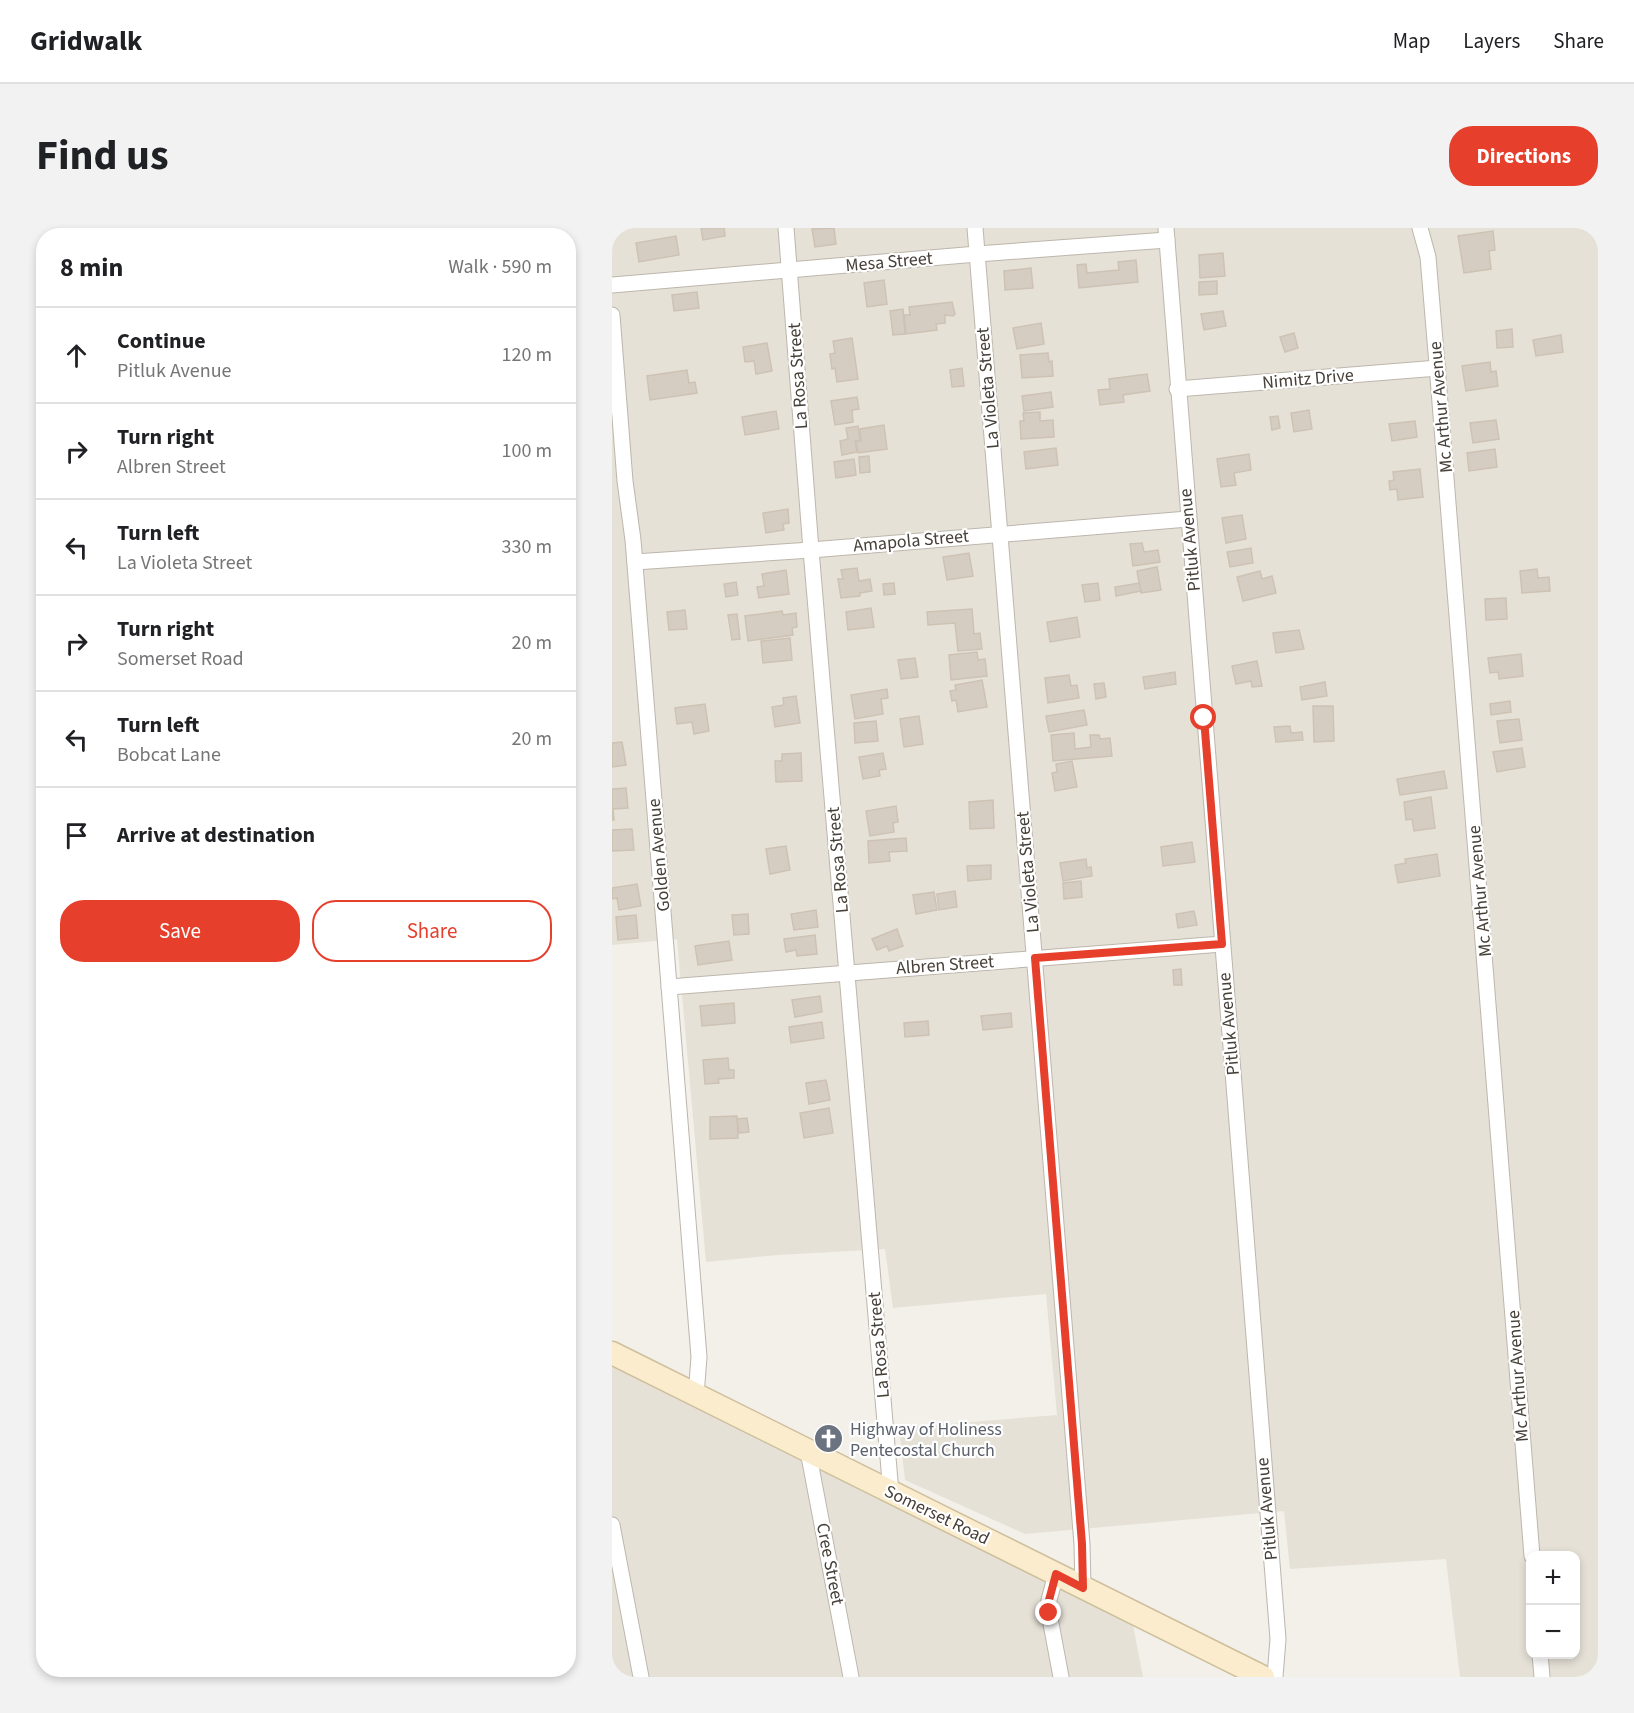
<!DOCTYPE html>
<html lang="en">
<head>
<meta charset="utf-8">
<style>
	body { margin:0; font-family:"Source Sans 3",sans-serif; background:#f2f2f2; color:#202124 }
	.controls { position:absolute; right:18px; bottom:18px; display:grid; overflow:hidden; border-radius:12px; box-shadow:0 3px 9px #0003 }
	.controls button { width:54px; height:54px; display:grid; place-items:center; padding:0; border:0; border-bottom:2px solid #e0e0e0; background:#fff; color:#202124; font:30px sans-serif }
	.stop { position:absolute; width:18px; height:18px; margin:-14px; border:4px solid #e63f2c; border-radius:50%; background:#fff }
	.stop.end { background:#e63f2c; border-color:#fff; box-shadow:0 2px 6px #0008 }
	.list { margin:0; padding:0; list-style:none }
	h2 { display:flex; justify-content:space-between; align-items:center; height:78px; margin:0; padding:0 24px; font-size:26px }
	h2 small { font-size:20px; font-weight:400; color:#757577 }
	.list li { display:grid; grid-template-columns:39px 1fr auto; gap:18px; align-items:center; box-sizing:border-box; height:96px; padding:0 24px; border-top:2px solid #e0e0e0 }
	.list b { display:block; font-size:22px; white-space:nowrap }
	.list p { margin:0; font-size:20px; white-space:nowrap; color:#757577 }
	.list em { font-size:20px; font-style:normal; color:#757577 }
	.actions { display:flex; gap:12px; padding:18px 24px }
	.actions a { flex:1; padding:14px 0; border:2px solid #e63f2c; border-radius:24px; text-align:center; font-size:21px; color:#e63f2c }
	.actions .main { background:#e63f2c; color:#fff }
	.icon { flex:none; width:33px; height:33px; fill:none; stroke:currentColor; stroke-width:2; stroke-linecap:round; stroke-linejoin:round }
	.map { position:relative; flex:none; width:986px; height:1449px; overflow:hidden; border-radius:24px }
	header { display:flex; align-items:center; gap:36px; box-sizing:border-box; height:84px; padding:0 30px; background:#fff; border-bottom:2px solid #e0e0e0 }
	header strong { font-size:28px }
	nav { display:flex; gap:33px; margin-inline-start:auto; font-size:21px }
	.intro { display:flex; align-items:center; justify-content:space-between; box-sizing:border-box; height:144px; padding:0 36px }
	h1 { margin:0; font-size:42px }
	.button { padding:15px 27px; border-radius:24px; background:#e63f2c; color:#fff; font-size:21px; font-weight:700 }
	main { display:flex; gap:36px; padding:0 36px }
	aside { flex:1; background:#fff; border-radius:24px; box-shadow:0 3px 9px #0003 }
	.map>svg:first-child { display:block }
	.residential { fill:#e6e1d7; fill-rule:evenodd }
	.building { fill:#d6cdc2; stroke:#cdc2b3; stroke-width:1.5 }
	.lines { fill:none; stroke-linecap:round; stroke-linejoin:round }
	.street-casing { stroke:#bdb6ac; stroke-width:17 }
	.secondary-casing { stroke:#cebf9c; stroke-width:25 }
	.street { stroke:#fff; stroke-width:15 }
	.secondary { stroke:#faeccc; stroke-width:22 }
	.route { stroke:#e63f2c; stroke-width:8 }
	.labels { text-anchor:middle; dominant-baseline:central; stroke-width:4.5; stroke-linejoin:round; paint-order:stroke }
	.street-label { font-size:18px; fill:#464038; stroke:#fff }
	.worship-label { font-size:18px; fill:#5b616d; stroke:#fff; text-anchor:start }
</style>
</head>
<body>
<header>
<strong>Gridwalk</strong>
<nav><a>Map</a><a>Layers</a><a>Share</a></nav>
</header>
<div class="intro"><h1>Find us</h1><a class="button">Directions</a></div>
<main>
<aside>
<h2>8 min<small>Walk · 590 m</small></h2>
<ul class="list">
<li><svg class="icon" aria-label="ahead" viewBox="0 0 24 24"><path d="M12 20V5M6 11l6-6 6 6"/></svg><div><b>Continue</b><p>Pitluk Avenue</p></div><em>120 m</em></li>
<li><svg class="icon" aria-label="right" viewBox="0 0 24 24"><path d="M7 20v-9h11M14 6l5 5-5 5"/></svg><div><b>Turn right</b><p>Albren Street</p></div><em>100 m</em></li>
<li><svg class="icon" aria-label="left" viewBox="0 0 24 24"><path d="M17 20v-9H6M10 6l-5 5 5 5"/></svg><div><b>Turn left</b><p>La Violeta Street</p></div><em>330 m</em></li>
<li><svg class="icon" aria-label="right" viewBox="0 0 24 24"><path d="M7 20v-9h11M14 6l5 5-5 5"/></svg><div><b>Turn right</b><p>Somerset Road</p></div><em>20 m</em></li>
<li><svg class="icon" aria-label="left" viewBox="0 0 24 24"><path d="M17 20v-9H6M10 6l-5 5 5 5"/></svg><div><b>Turn left</b><p>Bobcat Lane</p></div><em>20 m</em></li>
<li><svg class="icon" aria-label="arrive" viewBox="0 0 24 24"><path d="M6 21V4h12l-3 4 3 4H6"/></svg><div><b>Arrive at destination</b></div></li>
</ul>
<div class="actions"><a class="main">Save</a><a>Share</a></div>
</aside>
<div class="map">
<svg width="986" height="1449" viewBox="0 0 986 1449">
	<rect width="100%" height="100%" fill="#f3efe9"/>
	<!-- residential -->
	<g class="residential">
		<path d="M0,0h986v1449h-138l-14,-118 -156,10 -6,-58 -259,23 -120,-54 -6,-52 158,-13 -11,-121 -153,14 -8,-59 -107,6 -72,7 -29,-323 -65,6zM918,1328h45v98h-45z"/>
		<path d="M0,1139l521,258 10,52h-531z"/>
	</g>
	<!-- building -->
	<g class="building">
		<path d="M89,0h23l1,8 -22,4z"/>
		<path d="M222,0l2,16 -21,3 -3,-18z"/>
		<path d="M881,3l2,19 -6,1 2,18 -27,4 -6,-37z"/>
		<path d="M64,8l3,19 -40,7 -3,-19z"/>
		<path d="M611,25l2,23 -25,2 -1,-23z"/>
		<path d="M524,32l2,22 -59,6 -2,-23 9,-1 1,9 32,-3 -1,-8z"/>
		<path d="M419,40l2,20 -28,2 -1,-19z"/>
		<path d="M272,52l3,24 -20,3 -3,-24z"/>
		<path d="M605,53v13l-18,1v-13z"/>
		<path d="M85,64l2,16 -25,3 -2,-16z"/>
		<path d="M340,74l3,12 -2,2 -8,-1v8l-9,1 1,6 -31,4 -2,-19h6l-1,-8z"/>
		<path d="M291,81l2,25 -12,1 -3,-24z"/>
		<path d="M611,83l3,15 -22,4 -3,-16z"/>
		<path d="M429,95l3,21 -27,5 -4,-21z"/>
		<path d="M900,101l1,18 -16,1 -1,-17z"/>
		<path d="M682,105l4,15 -13,4 -5,-15z"/>
		<path d="M949,107l2,17 -27,4 -3,-16z"/>
		<path d="M240,110l6,41 -21,3 -2,-14 -3,1 -2,-15 5,-1 -2,-12z"/>
		<path d="M155,115l5,28 -16,3 -2,-13 -9,1 -2,-15z"/>
		<path d="M436,125l1,9 3,-1 1,15 -31,2 -2,-23z"/>
		<path d="M878,134l1,10 5,-1 2,15 -32,5 -4,-25z"/>
		<path d="M350,140l2,18 -12,1 -2,-17z"/>
		<path d="M75,142l2,13 6,-1 2,11 -47,7 -3,-24z"/>
		<path d="M535,146l3,17 -27,4 1,7 -24,3 -2,-15 12,-1 -1,-10z"/>
		<path d="M439,164l2,15 -29,4 -2,-15z"/>
		<path d="M245,169l2,12 -7,1 1,12 -18,3 -4,-24z"/>
		<path d="M697,182l3,19 -18,3 -3,-19z"/>
		<path d="M164,183l3,18 -34,6 -3,-18z"/>
		<path d="M428,184v9l13,-1 1,17 -33,2 -1,-18h4l-1,-8z"/>
		<path d="M666,188l2,12 -8,2 -2,-13z"/>
		<path d="M884,192l3,19 -26,4 -3,-20z"/>
		<path d="M803,193l2,16 -25,4 -3,-17z"/>
		<path d="M272,197l3,24 -29,4 -2,-11 5,-1 -1,-12z"/>
		<path d="M246,198l2,14 -5,1 2,11 -15,3 -2,-14 8,-2 -2,-11z"/>
		<path d="M444,220l2,17 -32,4 -2,-17z"/>
		<path d="M883,221l2,18 -28,4 -2,-18z"/>
		<path d="M637,226l2,16 -17,3 2,12 -15,2 -4,-28z"/>
		<path d="M257,228l1,16 -10,1 -1,-16z"/>
		<path d="M242,231l2,16 -20,3 -2,-16z"/>
		<path d="M808,241l3,28 -25,3 -1,-11 -7,1 -1,-9 5,-1 -1,-8z"/>
		<path d="M176,281l1,14 -6,1 1,6 -18,3 -3,-20z"/>
		<path d="M630,287l4,24 -20,4 -4,-25z"/>
		<path d="M530,315l2,9 14,-2 2,12 -27,4 -3,-22z"/>
		<path d="M639,320l2,15 -23,4 -3,-15z"/>
		<path d="M357,325l4,23 -26,4 -4,-23z"/>
		<path d="M545,339l4,23 -20,3 -4,-22z"/>
		<path d="M245,340l2,13 11,-2 2,12 -12,2v3l-19,2 -3,-19h5l-2,-9z"/>
		<path d="M925,341l1,9 11,-1 1,14 -28,2 -2,-22z"/>
		<path d="M174,342l3,24 -30,4 -2,-11 7,-1 -2,-12z"/>
		<path d="M648,343l2,8 10,-3 4,17 -33,8 -6,-24z"/>
		<path d="M124,354l2,13 -12,2 -2,-13z"/>
		<path d="M282,355l1,11 -11,1 -1,-11z"/>
		<path d="M486,355l2,17 -15,2 -3,-17z"/>
		<path d="M527,355l2,8 -25,5 -1,-9z"/>
		<path d="M894,370l1,21 -21,1 -1,-21z"/>
		<path d="M259,380l3,19 -26,3 -2,-18z"/>
		<path d="M360,381l2,25 6,-1 2,16 -24,2 -3,-28 -27,2 -1,-13z"/>
		<path d="M73,382l2,19 -18,1 -2,-18z"/>
		<path d="M170,383l1,4 13,-2 1,14 -5,1 1,7 -45,6 -3,-25z"/>
		<path d="M125,386l3,25 -8,1 -4,-25z"/>
		<path d="M465,389l3,20 -30,5 -3,-20z"/>
		<path d="M687,402l5,19 -28,4 -3,-20z"/>
		<path d="M178,410l2,22 -29,3 -2,-22z"/>
		<path d="M365,424l1,8 7,-1 2,17 -36,4 -2,-25z"/>
		<path d="M909,426l2,22 -24,3 -1,-7 -8,1 -2,-15z"/>
		<path d="M303,430l3,19 -17,2 -3,-19z"/>
		<path d="M645,433l5,25 -10,1 -1,-6 -15,3 -4,-18z"/>
		<path d="M563,444l1,12 -31,5 -2,-12z"/>
		<path d="M457,447l2,11 6,-1 2,13 -31,5 -3,-25z"/>
		<path d="M370,452l5,27 -29,5 -2,-12 -4,1 -2,-10 6,-1 -1,-5z"/>
		<path d="M713,454l2,14 -25,4 -2,-13z"/>
		<path d="M492,455l2,14 -10,2 -2,-15z"/>
		<path d="M275,461l1,9 -7,1 2,15 -28,5 -4,-24z"/>
		<path d="M184,468l4,27 -25,4 -3,-20 12,-2 -1,-7z"/>
		<path d="M898,473l1,11 -20,3 -1,-11z"/>
		<path d="M93,476l4,27 -15,3 -2,-12 -15,2 -2,-16z"/>
		<path d="M701,478h20l1,35 -20,1z"/>
		<path d="M472,482l3,15 -38,7 -3,-16z"/>
		<path d="M307,488l4,28 -19,3 -4,-28z"/>
		<path d="M907,491l3,21 -22,3 -3,-22z"/>
		<path d="M264,493l2,20 -23,2 -1,-20z"/>
		<path d="M678,498l1,7 11,-1 1,8 -27,2 -2,-15z"/>
		<path d="M462,505l1,16 16,-2 -1,-12h9l1,4 10,-1 2,18 -59,5 -2,-26z"/>
		<path d="M10,514l4,23 -14,2v-24z"/>
		<path d="M910,520l3,19 -28,5 -4,-20z"/>
		<path d="M189,525l1,28 -26,1 -1,-21h7v-7z"/>
		<path d="M271,525l3,16 -7,1 1,6 -17,3 -4,-22z"/>
		<path d="M460,533l5,26 -22,4 -3,-18 5,-1 -1,-8z"/>
		<path d="M832,543l3,17 -47,7 -3,-16z"/>
		<path d="M14,560l2,20 -15,1 1,11h-2v-31z"/>
		<path d="M819,569l4,31 -21,3 -2,-12 -6,1 -2,-18z"/>
		<path d="M381,572l1,28 -24,1 -1,-27z"/>
		<path d="M284,578l2,16 -5,1 1,9 -24,4 -4,-25z"/>
		<path d="M20,601l2,21 -22,1v-21z"/>
		<path d="M294,610l1,13 -18,1 1,9 -21,2 -1,-22z"/>
		<path d="M580,614l3,20 -32,4 -2,-19z"/>
		<path d="M174,618l4,24 -20,4 -4,-25z"/>
		<path d="M825,626l3,22 -42,7 -3,-18 11,-2 -1,-4z"/>
		<path d="M474,631l1,9 4,-1 1,9 -29,5 -3,-18z"/>
		<path d="M379,637v14l-23,2 -1,-15z"/>
		<path d="M469,653l1,16 -18,2 -1,-16z"/>
		<path d="M25,656l4,22 -22,4 -2,-12 -5,1v-11z"/>
		<path d="M343,663l2,16 -18,3 -2,-16z"/>
		<path d="M322,664l3,18 -21,4 -3,-19z"/>
		<path d="M204,682l2,17 -24,3 -3,-16z"/>
		<path d="M582,683l3,14 -19,3 -2,-14z"/>
		<path d="M136,686l1,20 -15,1 -2,-20z"/>
		<path d="M24,687l2,23 -20,2 -2,-23z"/>
		<path d="M285,701l6,17 -14,5 -2,-5 -10,4 -5,-11z"/>
		<path d="M203,707l2,19 -20,2 -1,-6 -10,2 -2,-13z"/>
		<path d="M117,713l3,19 -34,5 -3,-19z"/>
		<path d="M569,741l1,16h-8l-1,-15z"/>
		<path d="M208,768l2,16 -27,5 -3,-17z"/>
		<path d="M122,775l1,20 -33,3 -2,-20z"/>
		<path d="M399,785l1,14 -29,3 -2,-14z"/>
		<path d="M316,793l1,14 -24,2 -1,-14z"/>
		<path d="M210,794l2,16 -33,5 -2,-16z"/>
		<path d="M116,830l1,12h5v8l-16,1 1,4 -14,1 -2,-24z"/>
		<path d="M214,852l4,20 -21,4 -3,-21z"/>
		<path d="M217,880l4,25 -29,5 -4,-25z"/>
		<path d="M125,888l1,22 -28,1v-22z"/>
		<path d="M135,890l2,14 -10,1 -2,-14z"/>
	</g>
	<g class="lines">
		<defs>
			<g id="street">
				<path d="M174,0l25,322 80,943"/>
				<path d="M363,0l107,1316 1,44"/>
				<path d="M554,0l112,1411 -3,38"/>
				<path d="M808,0l8,29 9,108 95,1191"/>
				<path d="M0,57l365,-31 190,-14"/>
				<path d="M0,87l13,166 8,59 66,817 -3,39"/>
				<path d="M565,161l261,-21"/>
				<path d="M23,334l176,-12 377,-31"/>
				<path d="M57,759l553,-43"/>
				<path d="M196,1223l43,226"/>
				<path d="M0,1297l29,152"/>
				<path d="M444,1346l-7,26v13l12,64"/>
				<path d="M928,1426l2,23"/>
			</g>
			<path id="secondary" d="M0,1125l651,324"/>
		</defs>
		<!-- street casing -->
		<use href="#street" class="street-casing"/>
		<!-- secondary casing -->
		<use href="#secondary" class="secondary-casing"/>
		<!-- street -->
		<use href="#street" class="street"/>
		<!-- secondary -->
		<use href="#secondary" class="secondary"/>
	</g>
	<g class="lines">
		<!-- route -->
		<path class="route" d="M437,1385v-13l7,-26 27,14 -1,-44 -47,-586 187,-14 -18,-226"/>
	</g>
	<!-- icons -->
	<defs>
		<symbol id="church-disc" viewBox="-11 -11 22 22"><circle r="9.5" fill="#6b7280" stroke="#fff"/><path d="M-1.2-6h2.4v3.5h3.3v2.4h-3.3V6h-2.4V-.1h-3.3v-2.4h3.3Z" fill="#fff"/></symbol>
	</defs>
	<g fill-rule="evenodd">
		<use href="#church-disc" x="200" y="1194" width="33" height="33"/>
	</g>
	<g class="labels">
		<!-- street labels -->
		<g class="street-label">
			<text transform="translate(277 34) rotate(-5)">Mesa Street</text>
			<text transform="translate(186 148) rotate(-94)">La Rosa Street</text>
			<text transform="translate(696 151) rotate(-5)">Nimitz Drive</text>
			<text transform="translate(376 160) rotate(-95)">La Violeta Street</text>
			<text transform="translate(829 179) rotate(-95)">Mc Arthur Avenue</text>
			<text transform="translate(578 312) rotate(-95)">Pitluk Avenue</text>
			<text transform="translate(299 313) rotate(-5)">Amapola Street</text>
			<text transform="translate(47 627) rotate(-95)">Golden Avenue</text>
			<text transform="translate(226 632) rotate(-95)">La Rosa Street</text>
			<text transform="translate(416 644) rotate(-95)">La Violeta Street</text>
			<text transform="translate(868 663) rotate(-95)">Mc Arthur Avenue</text>
			<text transform="translate(333 737) rotate(-4)">Albren Street</text>
			<text transform="translate(617 796) rotate(-95)">Pitluk Avenue</text>
			<text transform="translate(267 1117) rotate(-95)">La Rosa Street</text>
			<text transform="translate(906 1148) rotate(-94)">Mc Arthur Avenue</text>
			<text transform="translate(655 1281) rotate(-95)">Pitluk Avenue</text>
			<text transform="translate(325 1287) rotate(26)">Somerset Road</text>
			<text transform="translate(218 1336) rotate(79)">Cree Street</text>
		</g>
		<!-- worship labels -->
		<g class="worship-label">
			<text x="238" y="1201">Highway of Holiness<tspan x="238" dy="21">Pentecostal Church</tspan></text>
		</g>
	</g>
</svg>
<div class="controls">
<button>+</button>
<button>−</button>
</div>
<div class="stop" style="left:592px;top:490px"></div>
<div class="stop end" style="left:437px;top:1385px"></div>
</div>
</main>
</body>
</html>
